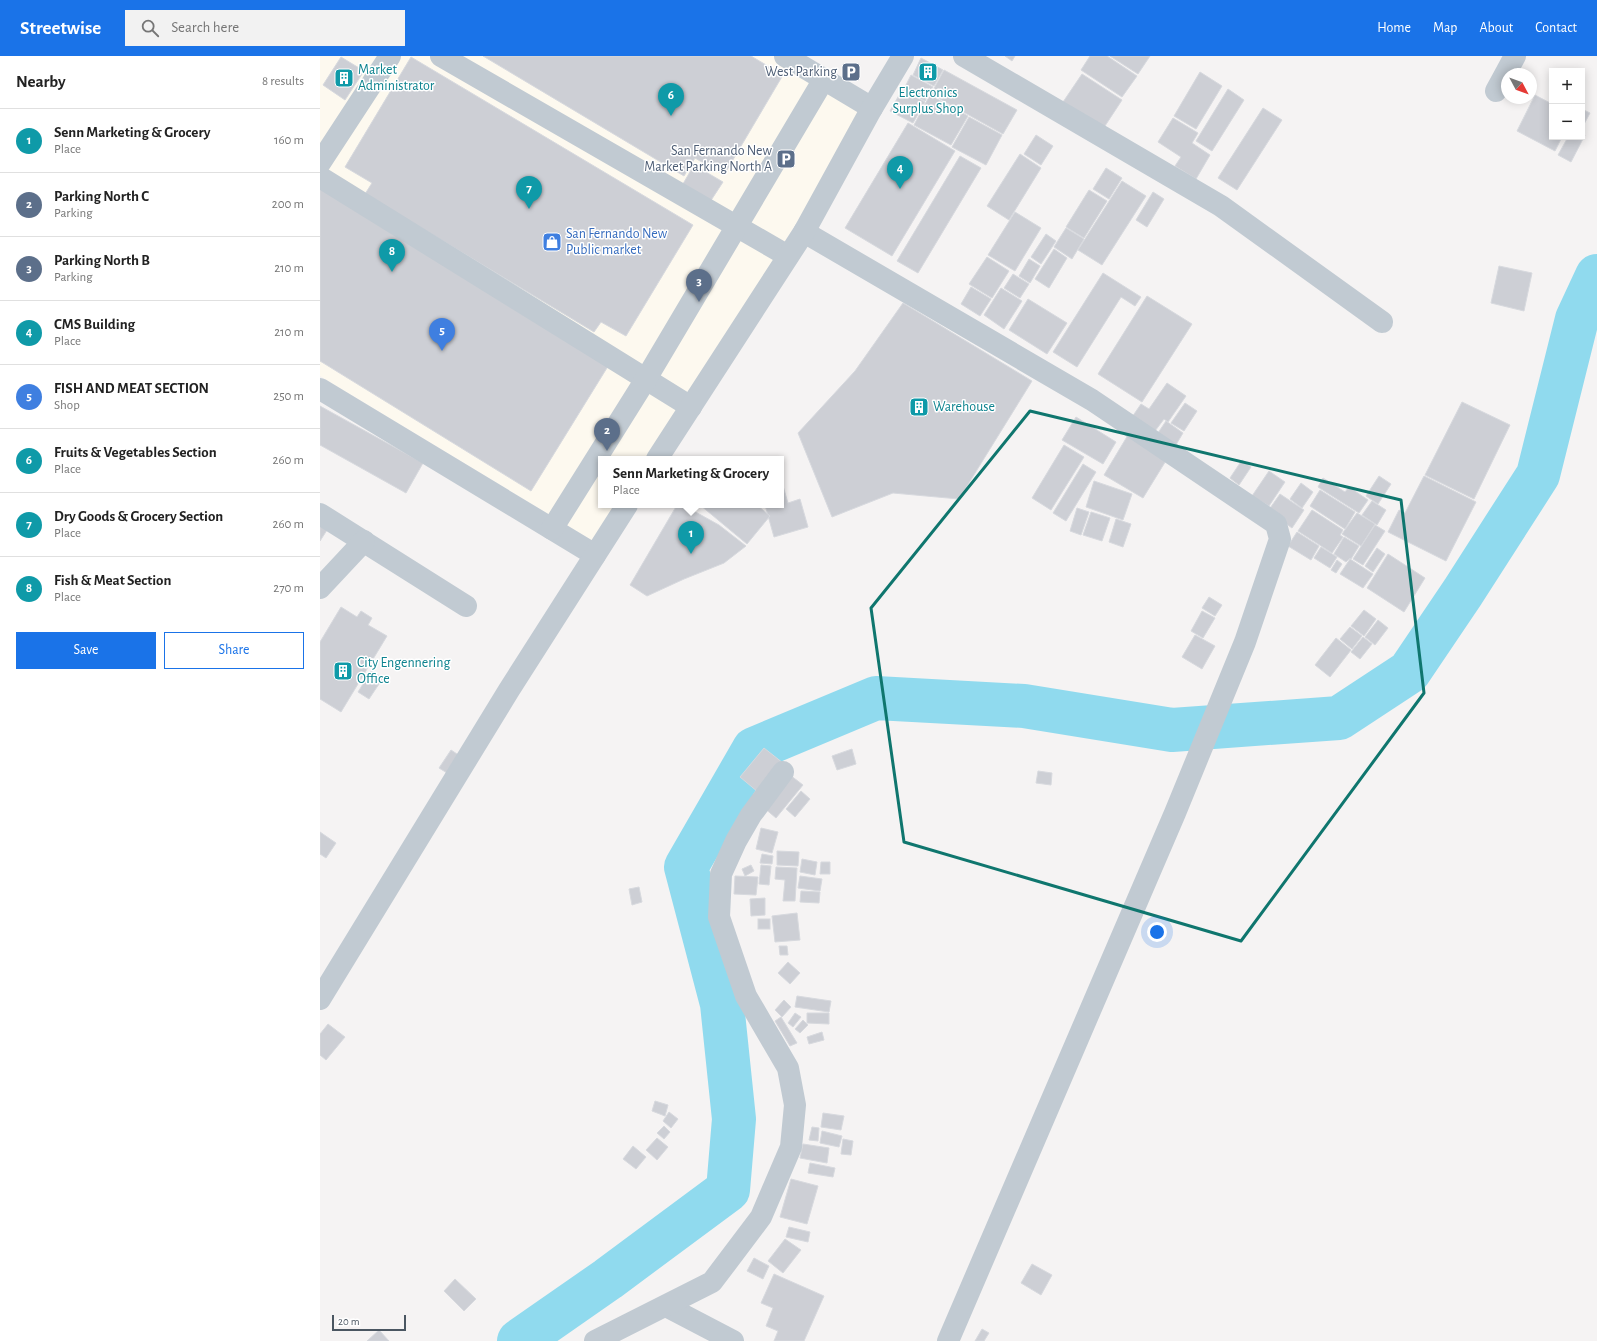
<!DOCTYPE html>
<html lang="en">
<head>
<meta charset="utf-8">
<style>
	body { margin:0; font-family:"Alegreya Sans",sans-serif; background:#f2f2f2; color:#222 }
	.controls { position:absolute; right:12px; top:12px; display:grid; overflow:hidden; border-radius:0px; box-shadow:0 2px 10px #0003 }
	.controls button { width:36px; height:36px; display:grid; place-items:center; padding:0; border:0; border-bottom:1px solid #e0e0e0; background:#fff; color:#222; font:20px sans-serif }
	.compass { position:absolute; left:1181px; top:12px; width:36px; height:36px; border-radius:50%; background:#fff; box-shadow:0 2px 10px #0003; rotate:131deg }
	.scale { position:absolute; left:12px; bottom:10px; width:74px; box-sizing:border-box; padding-left:4px; border:2px solid #4a5661; border-top:0; font-size:11px; line-height:14px; white-space:nowrap; color:#4a5661; -webkit-text-stroke:3px #fff; paint-order:stroke }
	.you { position:absolute; left:837px; top:876px; width:14px; height:14px; margin:-10px; border:3px solid #fff; border-radius:50%; background:#1a73e8; box-shadow:0 0 0 6px #1a73e833 }
	.badge { display:grid; place-items:center; width:26px; height:26px; border-radius:50%; background:#1a73e8; color:#fff; font-size:13px; font-weight:700 }
	.pin { position:absolute; translate:-50% -33px; filter:drop-shadow(0 1px 2px #0008) }
	.pin::after { content:''; position:absolute; top:21px; width:14px; height:12px; background:inherit; clip-path:polygon(0 0,100% 0,50% 100%) }
	.popup { position:absolute; left:278px; top:400px; width:186px; height:52px; box-sizing:border-box; display:grid; place-content:center; border-radius:0px; background:#fff; filter:drop-shadow(0 1px 3px #0005); font-size:13px; white-space:nowrap; color:#767676 }
	.popup b { font-size:15px; color:#222 }
	.popup::after { content:''; position:absolute; left:50%; top:100%; margin-left:-8px; border:8px solid transparent; border-top-color:#fff }
	.list { margin:0; padding:0; list-style:none }
	h2 { display:flex; justify-content:space-between; align-items:center; height:52px; margin:0; padding:0 16px; font-size:17px }
	h2 small { font-size:13px; font-weight:400; color:#767676 }
	.list li { display:grid; grid-template-columns:26px 1fr auto; gap:12px; align-items:center; box-sizing:border-box; height:64px; padding:0 16px; border-top:1px solid #e0e0e0 }
	.list b { display:block; font-size:15px; white-space:nowrap }
	.list p { margin:0; font-size:13px; white-space:nowrap; color:#767676 }
	.list em { font-size:13px; font-style:normal; color:#767676 }
	.actions { display:flex; gap:8px; padding:12px 16px }
	.actions a { flex:1; padding:9px 0; border:1px solid #1a73e8; border-radius:0px; text-align:center; font-size:14px; color:#1a73e8 }
	.actions .main { background:#1a73e8; color:#fff }
	.icon { flex:none; width:22px; height:22px; fill:none; stroke:currentColor; stroke-width:2; stroke-linecap:round; stroke-linejoin:round }
	.map { position:relative; flex:none; width:1277px; height:1285px; overflow:hidden }
	header { display:flex; align-items:center; gap:24px; box-sizing:border-box; height:56px; padding:0 20px; background:#1a73e8; color:#fff }
	header strong { font-size:19px }
	nav { display:flex; gap:22px; margin-inline-start:auto; font-size:14px }
	.search { width:280px; height:36px; background:#f2f2f2; display:flex; align-items:center; gap:10px; box-sizing:border-box; padding:0 14px; border-radius:0px; color:#767676; font-size:15px }
	main { display:flex }
	aside { flex:1; background:#fff }
	.map>svg:first-child { display:block }
	.commercial { fill:#fdf9ef }
	.lines { fill:none; stroke-linecap:round; stroke-linejoin:round }
	.river { stroke:#90daee; stroke-width:44 }
	.building { fill:#cdcfd5; stroke:#d7d9de }
	.minor { stroke:#c1cad2; stroke-width:22 }
	.marked { fill:none; stroke:#0f766e; stroke-width:3; stroke-linejoin:round }
	.labels { text-anchor:middle; dominant-baseline:central; stroke-width:3; stroke-linejoin:round; paint-order:stroke }
	.culture-label { font-size:14px; fill:#0d838f; stroke:#fff; text-anchor:start }
	.service-label { font-size:14px; fill:#4e5e75; stroke:#fff; text-anchor:end }
	.shop-label { font-size:14px; fill:#366cbe; stroke:#fff; text-anchor:start }
</style>
</head>
<body>
<header>
<strong>Streetwise</strong>
<div class="search"><svg class="icon" aria-label="search" viewBox="0 0 24 24"><circle cx="10" cy="10" r="6"/><path d="M15 15l6 6"/></svg>Search here</div>
<nav><a>Home</a><a>Map</a><a>About</a><a>Contact</a></nav>
</header>
<main>
<aside>
<h2>Nearby<small>8 results</small></h2>
<ul class="list">
<li><span class="badge" style="background:#0f9aa8">1</span><div><b>Senn Marketing &amp; Grocery</b><p>Place</p></div><em>160 m</em></li>
<li><span class="badge" style="background:#5c6f8a">2</span><div><b>Parking North C</b><p>Parking</p></div><em>200 m</em></li>
<li><span class="badge" style="background:#5c6f8a">3</span><div><b>Parking North B</b><p>Parking</p></div><em>210 m</em></li>
<li><span class="badge" style="background:#0f9aa8">4</span><div><b>CMS Building</b><p>Place</p></div><em>210 m</em></li>
<li><span class="badge" style="background:#3f7fe0">5</span><div><b>FISH AND MEAT SECTION</b><p>Shop</p></div><em>250 m</em></li>
<li><span class="badge" style="background:#0f9aa8">6</span><div><b>Fruits &amp; Vegetables Section</b><p>Place</p></div><em>260 m</em></li>
<li><span class="badge" style="background:#0f9aa8">7</span><div><b>Dry Goods &amp; Grocery Section</b><p>Place</p></div><em>260 m</em></li>
<li><span class="badge" style="background:#0f9aa8">8</span><div><b>Fish &amp; Meat Section</b><p>Place</p></div><em>270 m</em></li>
</ul>
<div class="actions"><a class="main">Save</a><a>Share</a></div>
</aside>
<div class="map">
<svg width="1277" height="1285" viewBox="0 0 1277 1285">
	<rect width="100%" height="100%" fill="#f5f3f3"/>
	<!-- commercial -->
	<path class="commercial" d="M0,0h459l88,53 -217,350h-49v46h21l-24,39 -278,-168z"/>
	<g class="lines">
		<!-- river -->
		<path class="river" d="M199,1285l89,-62 120,-89 6,-71 -12,-115 -36,-137 68,-118 122,-51 148,8 148,24 167,-12 70,-46 54,-80 75,-117 39,-156 20,-43"/>
	</g>
	<!-- building -->
	<g class="building">
		<path d="M163,0h268l32,19 -59,100 -29,-17 -11,18z"/>
		<path d="M685,0h10l-3,5z"/>
		<path d="M770,0h17l30,20 -15,21 -41,-27z"/>
		<path d="M790,0h40l-12,18z"/>
		<path d="M21,1l23,14 -19,29 -22,-15z"/>
		<path d="M91,1l282,168 -67,111 -25,-14 -7,10 -229,-138 7,-11 -27,-16z"/>
		<path d="M601,2l22,12 -9,16 -21,-11z"/>
		<path d="M624,14l73,40 -14,24 -72,-40z"/>
		<path d="M880,16l22,14 -26,43 -22,-13z"/>
		<path d="M762,18l40,26 -21,32 -40,-27z"/>
		<path d="M591,19l22,12 -8,14 -21,-12z"/>
		<path d="M908,33l16,11 -32,51 -16,-10z"/>
		<path d="M582,34l23,12 -12,21 -23,-12z"/>
		<path d="M610,39l38,21 -17,29 -37,-20z"/>
		<path d="M1215,39l17,9v33h10l-7,14 -38,-20z"/>
		<path d="M943,52l19,12 -45,70 -19,-12z"/>
		<path d="M1262,53l8,4 -8,15z"/>
		<path d="M649,61l33,18 -16,30 -34,-18z"/>
		<path d="M853,62l25,15 -6,10 18,12 -14,24 -21,-13 6,-9 -23,-15z"/>
		<path d="M588,67l47,28 -63,105 -47,-28z"/>
		<path d="M1262,78l3,1 -14,27 -13,-7 10,-18h14z"/>
		<path d="M716,79l17,11 -12,19 -17,-11z"/>
		<path d="M700,98l21,14 -32,52 -22,-14z"/>
		<path d="M640,100l21,12 -63,105 -21,-12z"/>
		<path d="M374,109l29,17 -15,23 -28,-16z"/>
		<path d="M786,112l16,10 -13,21 -16,-10z"/>
		<path d="M802,125l24,15 -44,69 -24,-15z"/>
		<path d="M0,128l290,179 -79,128 -211,-130z"/>
		<path d="M769,134l18,11 -23,37 -18,-11z"/>
		<path d="M833,136l11,7 -17,28 -11,-7z"/>
		<path d="M695,156l26,16 -26,43 -27,-16z"/>
		<path d="M746,172l18,11 -12,20 -18,-12z"/>
		<path d="M726,178l10,7 -15,23 -10,-7z"/>
		<path d="M734,193l13,9 -18,30 -14,-9z"/>
		<path d="M667,201l22,14 -17,27 -23,-14z"/>
		<path d="M709,203l11,7 -10,17 -11,-7z"/>
		<path d="M1179,210l33,7 -8,38 -33,-8z"/>
		<path d="M783,217l38,24 -6,9 -14,-9 -44,70 -24,-15z"/>
		<path d="M693,218l16,10 -9,14 -16,-10z"/>
		<path d="M651,231l20,12 -11,17 -19,-12z"/>
		<path d="M681,232l21,13 -18,28 -20,-14z"/>
		<path d="M827,240l45,28 -50,78 -44,-28z"/>
		<path d="M708,243l39,24 -20,31 -38,-24z"/>
		<path d="M583,247l129,78 -73,118 -66,-6 -61,24 -34,-84 57,-62z"/>
		<path d="M847,327l19,13 -18,26 -4,-3 -12,16 -22,-15 11,-16 8,5z"/>
		<path d="M1142,346l48,23 -36,74 -49,-24z"/>
		<path d="M865,347l12,8 -13,20 -13,-8z"/>
		<path d="M0,350l103,57 -17,30 -86,-48z"/>
		<path d="M756,361l40,25 -13,22 -41,-24z"/>
		<path d="M846,365l17,12 -9,15 -18,-12z"/>
		<path d="M808,379l39,24 -24,39 -39,-23z"/>
		<path d="M744,389l20,12 -33,53 -19,-12z"/>
		<path d="M922,404l9,7 -12,18 -9,-7z"/>
		<path d="M763,408l13,8 -30,49 -13,-8z"/>
		<path d="M949,415l16,11 -16,24 -17,-10z"/>
		<path d="M1059,420l12,8 -13,20 -12,-8z"/>
		<path d="M1104,420l52,26 -30,59 -58,-29 11,-22 6,3z"/>
		<path d="M1003,422l22,14 4,-5 19,13 -9,13 -41,-26z"/>
		<path d="M774,425l38,13 -9,26 -37,-13z"/>
		<path d="M981,427l12,9 -11,16 -12,-9z"/>
		<path d="M463,430l5,17 12,-4 8,28 -34,10 -9,-32h16v-18z"/>
		<path d="M1000,434l35,22 -10,17 -35,-23z"/>
		<path d="M960,438l24,16 -12,18 -24,-17z"/>
		<path d="M1052,445l14,9 -9,15 -15,-10z"/>
		<path d="M357,449h6l36,20 27,21 -22,17 -40,16 -37,17 -17,-11z"/>
		<path d="M380,449h57l13,11 -23,28z"/>
		<path d="M757,452l12,4 -8,23 -11,-4z"/>
		<path d="M992,454l31,20 -3,5 3,2 -11,16 -34,-22z"/>
		<path d="M771,456l19,6 -8,23 -19,-6z"/>
		<path d="M1037,457l18,11 -14,22 -19,-12z"/>
		<path d="M796,463l15,5 -8,23 -14,-5z"/>
		<path d="M0,466l9,5 -9,14z"/>
		<path d="M1055,469l10,6 -22,34 -10,-6z"/>
		<path d="M977,476l22,14 -8,14 -23,-14z"/>
		<path d="M1024,481l15,9 -8,13 -1,-1 -4,4 -12,-8z"/>
		<path d="M1001,491l16,10 -7,11 -16,-10z"/>
		<path d="M1057,492l8,6 -12,18 -8,-6z"/>
		<path d="M1068,498l37,24 -21,34 -37,-24z"/>
		<path d="M1030,503l23,15 -10,14 -23,-14z"/>
		<path d="M1017,504l5,4 -6,9 -5,-3z"/>
		<path d="M889,541l13,8 -7,11 -13,-8z"/>
		<path d="M21,551l16,10 4,-6 11,7 -4,7 19,11 -46,76 -21,-13v-57z"/>
		<path d="M1044,554l12,9 -12,17 -13,-10z"/>
		<path d="M882,555l13,7 -12,20 -12,-7z"/>
		<path d="M1058,564l10,8 -13,17 -10,-8z"/>
		<path d="M1030,571l12,9 -10,13 -12,-10z"/>
		<path d="M875,579l20,11 -13,23 -20,-12z"/>
		<path d="M1043,581l9,7 -12,15 -9,-7z"/>
		<path d="M1016,582l15,12 -21,27 -15,-12z"/>
		<path d="M51,615l12,7 -14,21 -11,-7z"/>
		<path d="M444,692l19,15 -25,29 -18,-15z"/>
		<path d="M532,693l4,15 -19,6 -5,-14z"/>
		<path d="M131,694l12,8 -11,18 -13,-8z"/>
		<path d="M718,715l14,2 -1,12 -15,-2z"/>
		<path d="M470,719l13,10 -27,33 -13,-11z"/>
		<path d="M481,735l9,8 -15,18 -9,-8z"/>
		<path d="M441,772l17,4 -6,21 -16,-4z"/>
		<path d="M0,776l16,11 -10,15 -6,-4z"/>
		<path d="M457,795l22,1 -1,14 -21,-1z"/>
		<path d="M442,798l11,2 -1,8 -12,-1z"/>
		<path d="M482,803l15,3 -2,13 -15,-3z"/>
		<path d="M501,806h9v12h-10z"/>
		<path d="M431,809l3,6 -9,5 -3,-7z"/>
		<path d="M441,809l10,1 -2,19 -10,-1z"/>
		<path d="M456,811l21,1 -2,33h-12l2,-21 -10,-1z"/>
		<path d="M415,820l23,1 -2,18 -22,-1z"/>
		<path d="M480,820l22,3 -2,12 -22,-3z"/>
		<path d="M319,831l3,15 -10,3 -3,-16z"/>
		<path d="M481,835l19,1 -1,11 -19,-1z"/>
		<path d="M445,842v17l-14,1 -1,-17z"/>
		<path d="M477,857l3,27 -25,2 -3,-26z"/>
		<rect x="438" y="863" width="12" height="10"/>
		<path d="M459,890h8l1,9h-8z"/>
		<path d="M468,906l12,11 -10,11 -12,-11z"/>
		<path d="M477,940l34,5 -2,11 -34,-5z"/>
		<path d="M464,944l7,7 -9,10 -7,-7z"/>
		<path d="M475,957l6,4 -8,10 -5,-4z"/>
		<path d="M487,957h22v11l-22,-1z"/>
		<path d="M461,961l16,26 -7,3 -15,-25z"/>
		<path d="M483,964l5,5 -8,8 -5,-4z"/>
		<path d="M8,968l17,13 -19,23 -6,-5v-21z"/>
		<path d="M502,976l2,8 -15,4 -2,-7z"/>
		<path d="M335,1045l13,4 -3,11 -13,-5z"/>
		<path d="M349,1056l9,7 -7,9 -8,-7z"/>
		<path d="M503,1057l21,3 -3,14 -20,-3z"/>
		<path d="M344,1070l6,6 -6,7 -7,-6z"/>
		<path d="M492,1071l7,1 -1,13 -9,-1z"/>
		<path d="M502,1075l20,5 -3,11 -19,-4z"/>
		<path d="M337,1082l11,9 -11,13 -11,-10z"/>
		<path d="M523,1083l10,2 -2,14 -10,-1z"/>
		<path d="M483,1088l26,4 -2,15 -27,-5z"/>
		<path d="M313,1090l13,11 -10,12 -13,-10z"/>
		<path d="M490,1107l25,5 -2,9 -25,-4z"/>
		<path d="M471,1123l27,7 -11,38 -27,-7z"/>
		<path d="M469,1171l21,5 -2,10 -22,-5z"/>
		<path d="M465,1183l16,11 -18,23 -15,-12z"/>
		<path d="M434,1202l15,8 -6,13 -16,-8z"/>
		<path d="M712,1208l20,11 -11,20 -20,-12z"/>
		<path d="M454,1218l50,22 -20,45h-30l4,-10 -12,-5 7,-18 -12,-5z"/>
		<path d="M135,1223l21,20 -12,12 -20,-20z"/>
		<path d="M662,1273l7,4 -5,8h-9z"/>
		<path d="M59,1274l10,11h-22z"/>
	</g>
	<g class="lines">
		<!-- minor -->
		<g class="minor">
			<path d="M121,0l347,200"/>
			<path d="M465,0l87,52"/>
			<path d="M644,0l257,150 161,116"/>
			<path d="M1176,35l19,-35"/>
			<path d="M0,107l70,-107"/>
			<path d="M0,121l371,230"/>
			<path d="M484,176l288,168 184,124 4,15 -35,103 -70,171 -227,528"/>
			<path d="M0,333l275,166"/>
			<path d="M337,403l147,-227 68,-124 31,-52"/>
			<path d="M0,458l146,92"/>
			<path d="M232,473l94,-150 178,-300"/>
			<path d="M0,532l44,-47"/>
			<path d="M0,943l189,-309 118,-185"/>
			<path d="M346,1250l67,35"/>
			<path d="M275,1285l117,-59 49,-65 30,-70 4,-42 -7,-37 -42,-72 -27,-79 2,-43 15,-33 15,-26 32,-43"/>
		</g>
	</g>
	<!-- marked area -->
	<path class="marked" d="M710,355l371,89 23,193 -183,248 -337,-99 -33,-234z"/>
	<!-- icons -->
	<defs>
		<symbol id="parking-square" viewBox="-11 -11 22 22"><rect x="-9" y="-9" width="18" height="18" rx="4" fill="#5c6f8a" stroke="#fff"/><path d="M-3.5-5.5H1a3.5 3.5 0 0 1 0 7H-1V5.5H-3.5ZM-1-3.4V-.6H.8a1.4 1.4 0 0 0 0-2.8Z" fill="#fff"/></symbol>
		<symbol id="building-square" viewBox="-11 -11 22 22"><rect x="-9" y="-9" width="18" height="18" rx="4" fill="#0f9aa8" stroke="#fff"/><path d="M-4-6H4V6H1V3H-1V6H-4ZM-2.5-4.3h1.7v1.8h-1.7ZM.8-4.3h1.7v1.8H.8ZM-2.5-1h1.7V.8h-1.7ZM.8-1h1.7V.8H.8Z" fill="#fff"/></symbol>
		<symbol id="shop-square" viewBox="-11 -11 22 22"><rect x="-9" y="-9" width="18" height="18" rx="4" fill="#3f7fe0" stroke="#fff"/><path d="M-5-2.5h2.3a2.7 3.5 0 0 1 5.4 0H5L5.5 6h-11ZM-1.5-2.5h3a1.5 2.3 0 0 0-3 0Z" fill="#fff"/></symbol>
	</defs>
	<g fill-rule="evenodd">
		<use href="#parking-square" x="520" y="5" width="22" height="22"/>
		<use href="#building-square" x="597" y="5" width="22" height="22"/>
		<use href="#building-square" x="13" y="11" width="22" height="22"/>
		<use href="#parking-square" x="455" y="92" width="22" height="22"/>
		<use href="#shop-square" x="221" y="175" width="22" height="22"/>
		<use href="#building-square" x="588" y="340" width="22" height="22"/>
		<use href="#building-square" x="12" y="604" width="22" height="22"/>
	</g>
	<g class="labels">
		<!-- culture labels -->
		<g class="culture-label">
			<text x="38" y="14">Market<tspan x="38" dy="16">Administrator</tspan></text>
			<text x="608" y="37" text-anchor="middle">Electronics<tspan x="608" dy="16">Surplus Shop</tspan></text>
			<text x="613" y="351">Warehouse</text>
			<text x="37" y="607">City Engennering<tspan x="37" dy="16">Office</tspan></text>
		</g>
		<!-- service labels -->
		<g class="service-label">
			<text x="517" y="16">West Parking</text>
			<text x="452" y="95">San Fernando New<tspan x="452" dy="16">Market Parking North A</tspan></text>
		</g>
		<!-- shop labels -->
		<g class="shop-label">
			<text x="246" y="178">San Fernando New<tspan x="246" dy="16">Public market</tspan></text>
		</g>
	</g>
</svg>
<div class="controls">
<button>+</button>
<button>−</button>
</div>
<svg class="compass" viewBox="-18 -18 36 36"><path d="M0-13l5 13h-10z" fill="#e53935"/><path d="M0 13l5-13h-10z" fill="#767676"/></svg>
<div class="scale">20 m</div>
<div class="you"></div>
<div class="pin badge" style="left:371px;top:498px;background:#0f9aa8">1</div>
<div class="popup"><b>Senn Marketing &amp; Grocery</b>Place</div>
<div class="pin badge" style="left:287px;top:395px;background:#5c6f8a">2</div>
<div class="pin badge" style="left:379px;top:246px;background:#5c6f8a">3</div>
<div class="pin badge" style="left:580px;top:133px;background:#0f9aa8">4</div>
<div class="pin badge" style="left:122px;top:295px;background:#3f7fe0">5</div>
<div class="pin badge" style="left:351px;top:60px;background:#0f9aa8">6</div>
<div class="pin badge" style="left:209px;top:153px;background:#0f9aa8">7</div>
<div class="pin badge" style="left:72px;top:216px;background:#0f9aa8">8</div>
</div>
</main>
</body>
</html>
